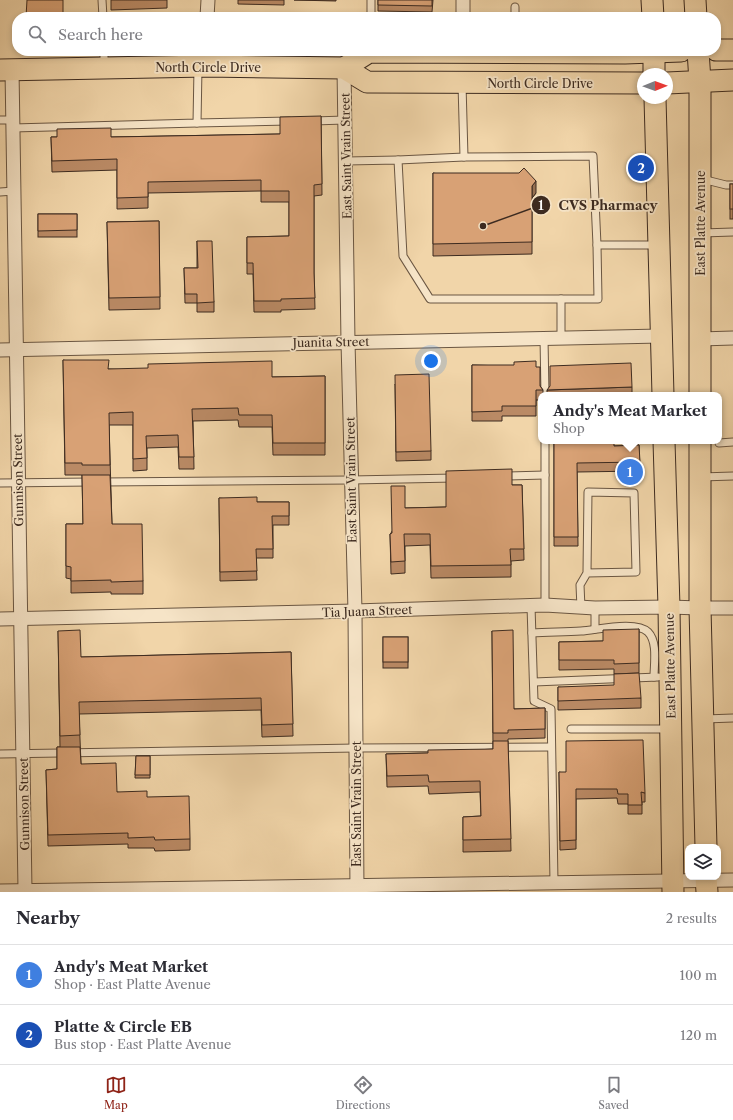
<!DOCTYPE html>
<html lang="en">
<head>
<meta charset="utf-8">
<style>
	body { margin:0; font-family:"Libre Caslon Text",serif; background:#f7f7f7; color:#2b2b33 }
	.controls { position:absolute; right:12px; bottom:12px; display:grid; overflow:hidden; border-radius:8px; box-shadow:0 2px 6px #0003 }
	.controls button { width:36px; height:36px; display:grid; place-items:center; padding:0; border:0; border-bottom:1px solid #e1e1e2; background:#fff; color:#2b2b33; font:20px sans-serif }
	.compass { position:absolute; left:637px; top:68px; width:36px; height:36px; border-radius:50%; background:#fff; box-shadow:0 2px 6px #0003; rotate:89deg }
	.you { position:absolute; left:431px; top:361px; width:14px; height:14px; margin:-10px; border:3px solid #fff; border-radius:50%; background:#1a73e8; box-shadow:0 0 0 6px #1a73e833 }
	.badge { display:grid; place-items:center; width:26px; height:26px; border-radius:50%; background:#8f2418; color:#fff; font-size:13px; font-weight:700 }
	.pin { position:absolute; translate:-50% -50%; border:2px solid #fff; box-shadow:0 1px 4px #0006 }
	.popup { position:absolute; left:538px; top:392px; width:184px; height:52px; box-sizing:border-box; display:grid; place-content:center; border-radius:8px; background:#fff; filter:drop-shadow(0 1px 3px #0005); font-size:13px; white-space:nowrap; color:#7c7c81 }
	.popup b { font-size:15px; color:#2b2b33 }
	.popup::after { content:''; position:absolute; left:50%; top:100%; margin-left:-8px; border:8px solid transparent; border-top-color:#fff }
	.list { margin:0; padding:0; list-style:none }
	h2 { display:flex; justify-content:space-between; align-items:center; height:52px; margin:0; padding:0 16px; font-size:17px }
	h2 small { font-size:13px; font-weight:400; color:#7c7c81 }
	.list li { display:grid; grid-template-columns:26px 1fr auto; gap:12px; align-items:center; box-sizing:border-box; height:60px; padding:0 16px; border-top:1px solid #e1e1e2 }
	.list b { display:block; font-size:15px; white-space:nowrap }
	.list p { margin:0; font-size:13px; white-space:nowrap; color:#7c7c81 }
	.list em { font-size:13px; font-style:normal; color:#7c7c81 }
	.icon { flex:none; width:22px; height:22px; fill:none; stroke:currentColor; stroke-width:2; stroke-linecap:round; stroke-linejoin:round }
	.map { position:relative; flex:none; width:733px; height:892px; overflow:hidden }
	.search { position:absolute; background:#fff; box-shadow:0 2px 6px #0003; left:12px; right:12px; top:12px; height:44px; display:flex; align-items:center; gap:10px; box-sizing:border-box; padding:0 14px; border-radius:16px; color:#7c7c81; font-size:15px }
	.sheet { height:172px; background:#fff }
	nav { display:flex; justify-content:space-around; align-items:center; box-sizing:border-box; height:56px; border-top:1px solid #e1e1e2; background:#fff; font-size:11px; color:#7c7c81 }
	nav a { display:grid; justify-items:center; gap:2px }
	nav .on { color:#8f2418 }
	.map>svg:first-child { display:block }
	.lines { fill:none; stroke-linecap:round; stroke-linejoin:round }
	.lane-casing { stroke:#6a5642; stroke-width:9 }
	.street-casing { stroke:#6a5642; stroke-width:15 }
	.primary-casing { stroke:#3d2b20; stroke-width:23 }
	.lane { stroke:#f6e4c7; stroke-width:7 }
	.street { stroke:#f6e4c7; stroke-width:13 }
	.primary { stroke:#f1d5a9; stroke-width:21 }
	.wall { fill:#ba8a65; stroke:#3d2b20 }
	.shaded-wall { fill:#977152; stroke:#3d2b20 }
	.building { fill:#d8a175; stroke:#3d2b20 }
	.labels { text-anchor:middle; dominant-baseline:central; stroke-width:3.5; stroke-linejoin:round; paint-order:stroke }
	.street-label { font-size:12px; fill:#3d2b20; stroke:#f6e4c7 }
	.leader { fill:none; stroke:#3d2b20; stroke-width:1.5 }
	.callout-dot { fill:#3d2b20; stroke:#f6e4c7; stroke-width:1.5 }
	.mark-label { font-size:12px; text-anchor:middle; font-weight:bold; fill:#fff }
	.callout-label { font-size:13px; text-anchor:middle; font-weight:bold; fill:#3d2b20; stroke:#f6e4c7; stroke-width:3.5; stroke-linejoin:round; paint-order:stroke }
</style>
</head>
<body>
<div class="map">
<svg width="733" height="892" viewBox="0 0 733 892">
	<rect width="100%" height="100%" fill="#f1d5a9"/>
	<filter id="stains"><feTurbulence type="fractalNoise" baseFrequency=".005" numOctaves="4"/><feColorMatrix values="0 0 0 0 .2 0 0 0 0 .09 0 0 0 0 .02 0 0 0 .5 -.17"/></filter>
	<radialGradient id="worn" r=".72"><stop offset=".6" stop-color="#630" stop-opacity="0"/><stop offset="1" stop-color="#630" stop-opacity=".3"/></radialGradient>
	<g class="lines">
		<defs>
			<g id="lane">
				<path d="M102,0l1,17"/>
				<path d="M371,0v17"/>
				<path d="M515,17v-10"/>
				<path d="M104,51v16"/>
				<path d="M0,120h13"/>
				<path d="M313,121l32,-1"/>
				<path d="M197,123l92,-2"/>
				<path d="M13,128l184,-5 1,-55"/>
				<path d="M464,157l129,-1 4,89"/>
				<path d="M398,160l66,-3 -2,-73"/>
				<path d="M346,161l52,-1 5,96 27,43h168l-1,-54h60"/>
				<path d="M702,179l24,6h7"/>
				<path d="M0,192l14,-1"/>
				<path d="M702,233l31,-1"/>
				<path d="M561,299v39"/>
				<path d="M544,338l1,57"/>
				<path d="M719,443l14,-1"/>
				<path d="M504,476l41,-1"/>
				<path d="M701,477l32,-1"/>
				<path d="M102,482l249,-2 104,-2"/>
				<path d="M0,483l91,-1"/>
				<path d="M545,605v-164"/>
				<path d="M531,606l3,95 17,8 3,173"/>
				<path d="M581,608l-1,-23 7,-12 49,-1 -2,-79 -46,-1 -1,81"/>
				<path d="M595,608v21"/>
				<path d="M532,633c16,-1 33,-1 49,-2 16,-1 55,-11 67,1 10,10 6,32 6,45"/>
				<path d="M534,682l124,-5"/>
				<path d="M705,719l28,-1"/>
				<path d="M571,729h98"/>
				<path d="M0,754l356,-6 195,-1"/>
			</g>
			<g id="street">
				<path d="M207,17l1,-17"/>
				<path d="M463,17v-17"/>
				<path d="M206,66l1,-15"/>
				<path d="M344,68l4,274 7,269 2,281"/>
				<path d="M12,70l13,820"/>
				<path d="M700,339l33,-1"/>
				<path d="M0,350l661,-14"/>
				<path d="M0,619l355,-8 190,-6 50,3 74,-1 31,1h33"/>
				<path d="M0,891l733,-11"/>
			</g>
			<g id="primary">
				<path d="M652,0l1,17"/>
				<path d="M695,0l1,17"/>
				<path d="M716,50h17"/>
				<path d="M654,51v23"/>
				<path d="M698,51l2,30v314"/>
				<path d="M344,68l25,-16 256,1 56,-2"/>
				<path d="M0,70l206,-4 138,2 23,14 276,1"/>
				<path d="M667,83l66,-3"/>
				<path d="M655,98l8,297"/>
				<path d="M664,441l5,166 4,285"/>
				<path d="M700,441v167l6,239"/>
				<path d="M706,877l1,15"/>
			</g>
		</defs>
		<!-- lane casing -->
		<use href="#lane" class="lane-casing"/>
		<!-- street casing -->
		<use href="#street" class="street-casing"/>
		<!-- primary casing -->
		<use href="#primary" class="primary-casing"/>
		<!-- lane -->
		<use href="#lane" class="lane"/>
		<!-- street -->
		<use href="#street" class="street"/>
		<!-- primary -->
		<use href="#primary" class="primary"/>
	</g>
	<!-- wall -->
	<g class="wall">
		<path d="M111,0h56v8l-56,2z"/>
		<path d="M238,0h46v5l-46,-1z"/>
		<path d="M294,0h42v1z"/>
		<path d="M378,0h55l-1,12 -54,-1z"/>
		<path d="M321,116l1,79 -8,1v77l1,36 -34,1v2h-27l-1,-38h-6v-37l42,-1v-34h-28v-11l-113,2v15l-31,1v-39l-65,2 -1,-35h60l169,-3z"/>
		<path d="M433,173l103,20 -4,5v56l-99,2z"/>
		<rect x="730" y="184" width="3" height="35"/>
		<rect x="38" y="214" width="39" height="23"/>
		<path d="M159,221l1,88 -51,1 -2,-88z"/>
		<path d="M197,241l17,61v10h-17v-9h-12l-1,-35h13z"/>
		<path d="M63,360l46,9 163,8 53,-1v79h-52l-1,-28h-33l-1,-7 -45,1 1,48h-15l-1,-22 -31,1v22l-14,1v-46h-24l3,99 31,57v13h-32v-2l-40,1v-14l-5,-1v-54h17l-1,-49h-17z"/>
		<path d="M472,365l64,2 4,19 3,4v5h-2v5h-5v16h-34v5h-30z"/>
		<path d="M395,384l36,67v9l-35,1z"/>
		<path d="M632,387v8h-85v-5z"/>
		<path d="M554,441l60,5 25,-1 1,26 -63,1 1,74h-24z"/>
		<path d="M512,485h10l2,75 -13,1v16l-80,1 -1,-33 -25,1v27l-14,1 -1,-40 1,-1 14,-25 41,-1z"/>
		<path d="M219,498l38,4h32v23h-16v33h-17l1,22 -37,1z"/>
		<path d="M639,629v44l-25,1v-5l-55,1v-28l44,-1z"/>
		<path d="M58,631l23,26 210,-5 2,84 -31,1 -1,-27 -182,4 2,50 36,28 30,5 43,42v11l-35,1 -1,-3h-26v-4l-80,2 -2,-76 11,-1v-22h3z"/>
		<path d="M492,631l22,78 31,-1v30l-37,1 3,112 -48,1v-35l18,-1 -1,-24 -51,2 -1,-8 -41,1 -1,-33 42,-1 65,-4z"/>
		<rect x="383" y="637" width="25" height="31"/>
		<path d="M558,687l83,11v10l-83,2z"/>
		<path d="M136,756h14v22h-15z"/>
		<path d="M559,772l86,21v9h-3v12h-14v-10h-10l-1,-6 -41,1v50l-16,1z"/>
	</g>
	<!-- shaded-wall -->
	<path class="shaded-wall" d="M536,181v12l-4,5v-12z"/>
	<!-- building -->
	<g class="building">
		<path d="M27,0h36v17h-37z"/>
		<path d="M378,0h54v6l-54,-1z"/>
		<path d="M321,116l1,68 -8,1v88l1,25 -34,1v2h-27l-1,-38h-6v-26l42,-1v-45h-28v-11l-113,2v15l-31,1v-39l-65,2 -1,-24h6v-8l54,-1v9l169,-3v-17z"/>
		<path d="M524,168l12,13 -4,5v56l-99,2v-71h86z"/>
		<rect x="730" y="184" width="3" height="25"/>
		<path d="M38,214h39v16l-39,1z"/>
		<path d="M159,221l1,76 -51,1 -2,-76z"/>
		<path d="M197,241h15l2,61 -17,1v-9h-12l-1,-26h14z"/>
		<path d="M63,360h46l-1,9 40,-1v-4l124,-3v16l53,-1v67h-52l-1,-28h-33l-1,-7 -46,1 2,48h-15l-1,-22 -32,1 1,22 -14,1v-47l-24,1 1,52h-28v-2h-17z"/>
		<path d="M536,361v6h4v19l3,4h-7v16h-34v5l-30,1v-47h42v-3z"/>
		<path d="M631,363l1,24 -85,3 3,-4v-20z"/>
		<path d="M429,374l2,77 -35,1 -1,-77z"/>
		<path d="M554,441h60v5l25,-1 1,17 -63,1 1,74h-24z"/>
		<path d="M512,469v16h10l2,64h-14l1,16 -80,1 -1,-32h-26l1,27 -14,1 -1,-28 2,-1 -1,-47h14v22l41,-1v-36z"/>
		<path d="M82,475h28l2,49h30l1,57 -32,1v-2l-40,1v-14l-5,-1v-42h17z"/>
		<path d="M257,497v5h32v14h-17l1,33h-17l1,22 -37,1 -1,-74z"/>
		<path d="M639,629v34l-25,1v-4h-55v-18l44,-1v-11z"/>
		<path d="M80,630l1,27 210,-5 2,72 -31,1 -1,-27 -182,4 1,33 -20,1 -2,-105z"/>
		<path d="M513,630l1,79 31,-1v21l-37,1v3h-15l-1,-102z"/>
		<rect x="383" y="637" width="25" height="25"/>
		<path d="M639,673l2,25 -83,3v-14l56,-2v-11z"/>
		<path d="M643,740l2,53 -4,-1 1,13h-14v-11h-10l-1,-5h-41v51l-16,1 -1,-69h7v-31z"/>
		<path d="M493,741h15l3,98 -48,1v-23l18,-1 -1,-35 -51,1 -1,-7 -41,1 -1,-22 42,-1v-3l65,-1z"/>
		<path d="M57,747h23l1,17 35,-1 1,29 30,-1v6l42,-1 1,43 -35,1 -1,-3 -26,1v-5l-80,2 -2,-65 11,-1z"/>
		<path d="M136,756h14v19h-15z"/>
	</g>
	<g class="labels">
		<!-- street labels -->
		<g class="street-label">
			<text x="208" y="67">North Circle Drive</text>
			<text x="540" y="83">North Circle Drive</text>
			<text transform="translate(346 156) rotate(-91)">East Saint Vrain Street</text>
			<text transform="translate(700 223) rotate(-90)">East Platte Avenue</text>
			<text transform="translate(331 342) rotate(-1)">Juanita Street</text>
			<text transform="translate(18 480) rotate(-91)">Gunnison Street</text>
			<text transform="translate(351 480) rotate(-91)">East Saint Vrain Street</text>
			<text transform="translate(367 611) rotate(-2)">Tia Juana Street</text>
			<text transform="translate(670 666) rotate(-91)">East Platte Avenue</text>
			<text transform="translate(24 804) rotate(-91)">Gunnison Street</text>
			<text transform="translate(356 804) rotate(-90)">East Saint Vrain Street</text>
		</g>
	</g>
	<!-- callouts -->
	<path class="leader" d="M483 226L541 205"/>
	<g class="callout-dot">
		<circle cx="483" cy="226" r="4"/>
		<circle cx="541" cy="205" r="10"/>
	</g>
	<g class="mark-label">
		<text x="541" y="210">1</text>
	</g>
	<g class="callout-label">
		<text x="608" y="210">CVS Pharmacy</text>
	</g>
	<rect width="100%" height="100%" filter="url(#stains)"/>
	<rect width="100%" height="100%" fill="url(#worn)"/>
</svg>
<div class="controls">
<button><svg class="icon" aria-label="layers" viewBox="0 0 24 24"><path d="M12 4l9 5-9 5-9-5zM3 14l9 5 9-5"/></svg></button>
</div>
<svg class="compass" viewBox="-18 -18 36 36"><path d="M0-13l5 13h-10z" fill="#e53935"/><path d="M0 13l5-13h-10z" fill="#7c7c81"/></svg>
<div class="you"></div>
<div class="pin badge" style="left:630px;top:472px;background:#3f7fe0">1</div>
<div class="popup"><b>Andy's Meat Market</b>Shop</div>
<div class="pin badge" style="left:641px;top:168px;background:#1a4fb4">2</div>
<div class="search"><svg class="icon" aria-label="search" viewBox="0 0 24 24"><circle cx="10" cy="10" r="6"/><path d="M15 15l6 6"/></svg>Search here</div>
</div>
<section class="sheet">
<h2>Nearby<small>2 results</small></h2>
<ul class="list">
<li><span class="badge" style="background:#3f7fe0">1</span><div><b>Andy's Meat Market</b><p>Shop · East Platte Avenue</p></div><em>100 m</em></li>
<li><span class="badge" style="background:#1a4fb4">2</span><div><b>Platte &amp; Circle EB</b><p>Bus stop · East Platte Avenue</p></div><em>120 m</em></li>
</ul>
</section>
<nav>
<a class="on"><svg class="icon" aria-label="map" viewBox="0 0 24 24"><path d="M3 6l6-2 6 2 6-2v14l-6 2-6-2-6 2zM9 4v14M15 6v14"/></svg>Map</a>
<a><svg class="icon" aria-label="directions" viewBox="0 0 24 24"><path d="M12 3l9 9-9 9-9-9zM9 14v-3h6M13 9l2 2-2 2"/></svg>Directions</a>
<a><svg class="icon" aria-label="saved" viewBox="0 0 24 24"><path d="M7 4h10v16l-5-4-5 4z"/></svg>Saved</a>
</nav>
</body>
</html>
